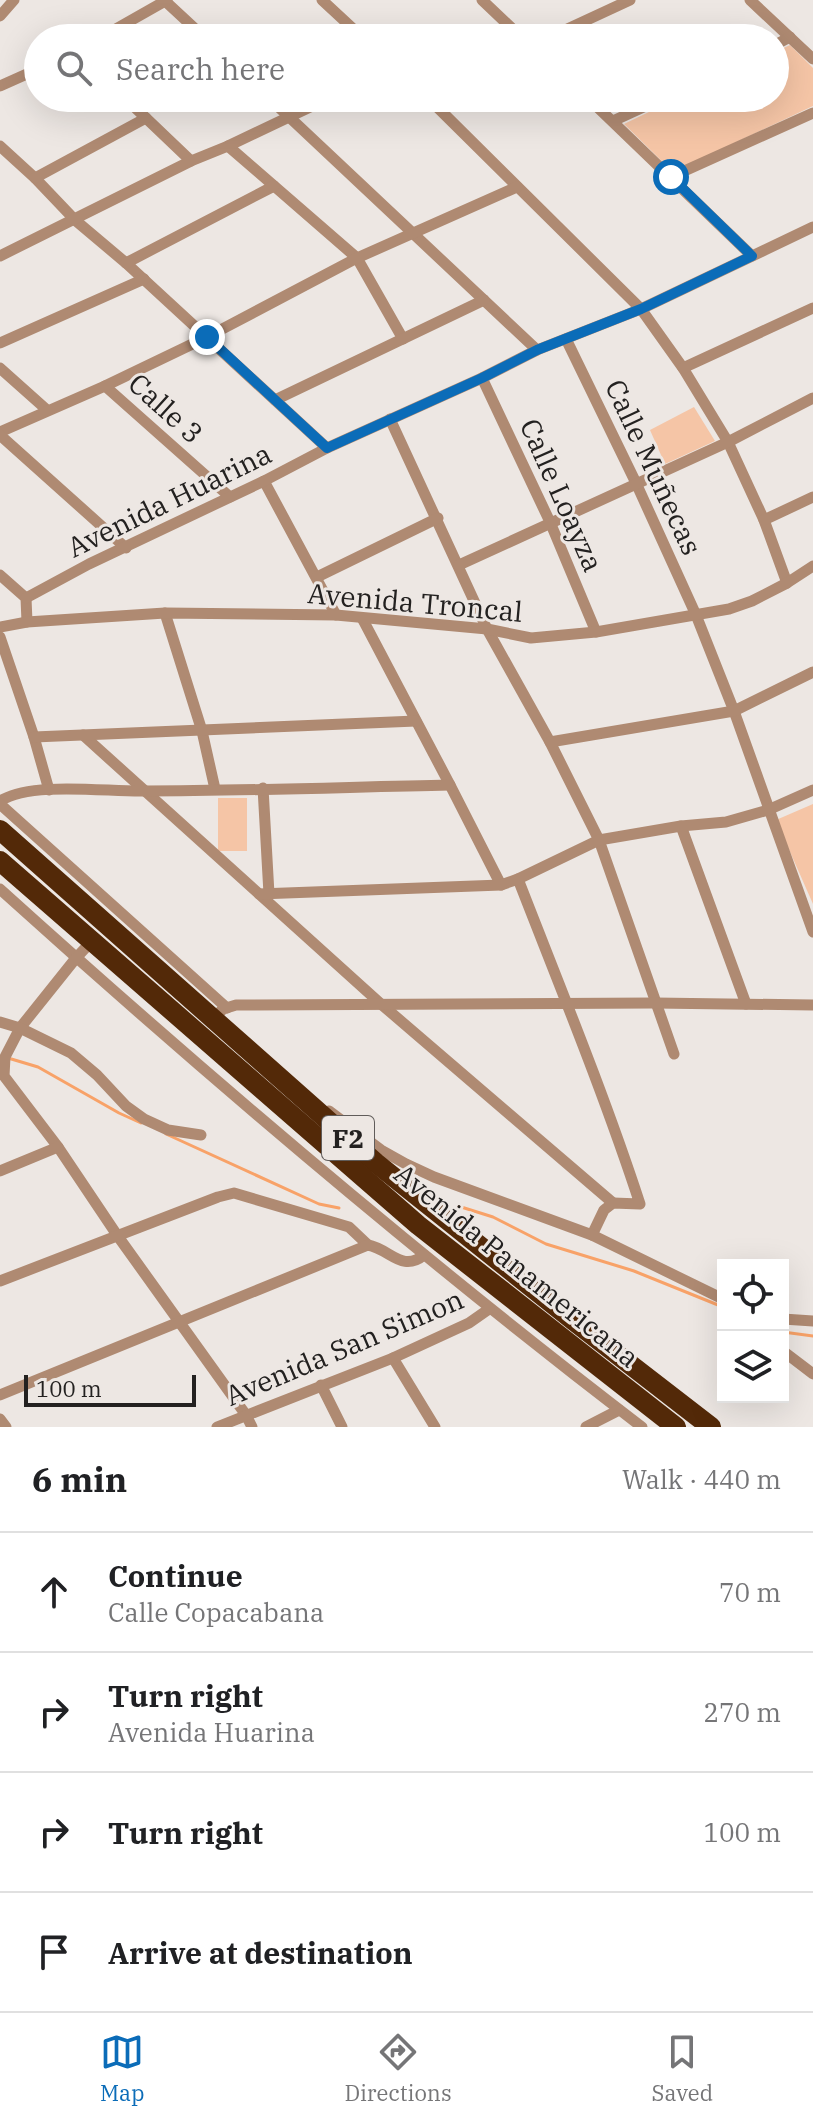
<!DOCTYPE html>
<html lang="en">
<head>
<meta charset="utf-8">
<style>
	body { margin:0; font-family:"IBM Plex Serif",serif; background:#f6f6f6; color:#202124 }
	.controls { position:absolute; right:24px; bottom:24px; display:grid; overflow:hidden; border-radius:0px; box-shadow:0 8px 32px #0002 }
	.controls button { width:72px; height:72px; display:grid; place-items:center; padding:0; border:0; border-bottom:2px solid #e0e0e0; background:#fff; color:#202124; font:40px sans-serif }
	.scale { position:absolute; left:24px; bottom:20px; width:172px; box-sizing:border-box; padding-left:8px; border:4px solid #232120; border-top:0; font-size:22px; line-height:28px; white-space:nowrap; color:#232120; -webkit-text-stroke:6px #ede7e3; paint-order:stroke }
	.stop { position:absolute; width:24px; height:24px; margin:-18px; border:6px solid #0b6cb8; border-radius:50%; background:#fff }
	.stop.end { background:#0b6cb8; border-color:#fff; box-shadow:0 2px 8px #0008 }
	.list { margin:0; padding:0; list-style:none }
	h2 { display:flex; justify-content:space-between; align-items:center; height:104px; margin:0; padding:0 32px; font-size:34px }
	h2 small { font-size:26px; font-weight:400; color:#757577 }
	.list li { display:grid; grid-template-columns:52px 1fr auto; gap:24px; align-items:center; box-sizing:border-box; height:120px; padding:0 32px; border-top:2px solid #e0e0e0 }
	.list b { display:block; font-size:30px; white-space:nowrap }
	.list p { margin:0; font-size:26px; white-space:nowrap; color:#757577 }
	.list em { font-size:26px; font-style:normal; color:#757577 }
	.icon { flex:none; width:44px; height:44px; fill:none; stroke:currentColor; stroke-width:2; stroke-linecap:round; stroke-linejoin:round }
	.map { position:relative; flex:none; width:813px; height:1427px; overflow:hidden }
	.search { position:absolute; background:#fff; box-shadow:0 8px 32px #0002; left:24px; right:24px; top:24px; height:88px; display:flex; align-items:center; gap:20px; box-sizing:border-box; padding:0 28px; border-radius:44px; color:#757577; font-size:30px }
	.sheet { height:584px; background:#fff }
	nav { display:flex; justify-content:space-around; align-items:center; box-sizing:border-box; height:112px; border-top:2px solid #e0e0e0; background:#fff; font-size:22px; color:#757577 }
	nav a { display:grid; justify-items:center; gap:4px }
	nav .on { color:#0b6cb8 }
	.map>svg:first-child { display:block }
	.green { fill:#f5c5a6 }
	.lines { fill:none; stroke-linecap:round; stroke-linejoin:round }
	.stream { stroke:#f8a268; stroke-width:3 }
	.street { stroke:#af8a72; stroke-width:11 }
	.highway { stroke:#532908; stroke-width:20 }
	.route { stroke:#0b6cb8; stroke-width:10 }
	.labels { text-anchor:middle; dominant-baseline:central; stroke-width:6; stroke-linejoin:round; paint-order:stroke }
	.shield { fill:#ede7e3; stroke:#605c5a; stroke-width:2 }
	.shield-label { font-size:26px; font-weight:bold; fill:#232120 }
	.street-label { font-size:28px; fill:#232120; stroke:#ede7e3 }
</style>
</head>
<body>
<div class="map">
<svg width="813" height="1427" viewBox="0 0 813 1427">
	<rect width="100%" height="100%" fill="#ede7e3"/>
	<!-- green -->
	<g class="green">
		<path d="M790,45l23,23v38l-140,66 -49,-48 54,-26h97v-46z"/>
		<path d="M694,407l21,34 -50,23 -15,-34z"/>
		<rect x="218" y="798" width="29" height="53"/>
		<path d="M813,804v100l-37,-84z"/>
	</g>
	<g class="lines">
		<!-- stream -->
		<g class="stream">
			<path d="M8,1058l30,9 81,46 22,10"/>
			<path d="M166,1134l153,70 20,4"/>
			<path d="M458,1206l35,11 53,27 88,27 89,36"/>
			<path d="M783,1332l30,4"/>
		</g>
		<!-- street -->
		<g class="street">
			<path d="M164,0l41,38"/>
			<path d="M322,0l41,38"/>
			<path d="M482,0l40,38"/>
			<path d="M750,0l63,59"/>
			<path d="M0,16l14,-16"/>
			<path d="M100,38l67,-38"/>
			<path d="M548,38l82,-38"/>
			<path d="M775,45l15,-8"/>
			<path d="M0,86l38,-17"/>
			<path d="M125,98l66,63"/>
			<path d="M269,98l268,252"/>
			<path d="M428,98l213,211 42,59 45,74 36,78 23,63"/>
			<path d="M588,98l164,158"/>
			<path d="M613,121l50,-23"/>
			<path d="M0,146l35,32 40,42 51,43 201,185"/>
			<path d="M228,146l129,112 46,81"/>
			<path d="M671,177l142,-64"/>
			<path d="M35,178l111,-60"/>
			<path d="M0,256l191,-95 37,-15 101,-48"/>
			<path d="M126,263l148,-77"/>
			<path d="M566,339l70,144 60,132 38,96 79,221"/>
			<path d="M0,343l144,-64"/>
			<path d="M0,368l47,42"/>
			<path d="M683,368l130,-60"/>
			<path d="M482,378l68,144 46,110"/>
			<path d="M105,386l125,111"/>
			<path d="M275,400l209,-100"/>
			<path d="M390,419l97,210 63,113 49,98 75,214"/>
			<path d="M0,432l105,-46 102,-49 150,-79 160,-71"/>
			<path d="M0,435l126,113"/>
			<path d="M264,481l72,134"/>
			<path d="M764,520l49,-23"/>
			<path d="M459,565l269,-123 85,-44"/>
			<path d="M0,575l26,23 1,24"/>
			<path d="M317,577l121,-59"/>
			<path d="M26,598l63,-34 175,-83 63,-33 155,-70 55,-28 104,-41 172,-82"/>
			<path d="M165,613l37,118 13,58"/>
			<path d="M362,618l88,167 51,100"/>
			<path d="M0,627l27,-5 138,-9 171,2 151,14 44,9 65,-6 133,-23 23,-8 35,-18 26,-17"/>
			<path d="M0,637l34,100 15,53"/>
			<path d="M83,735l298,269 232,199"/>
			<path d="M34,737l382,-16"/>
			<path d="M550,742l184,-31 79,-39"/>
			<path d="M263,788l6,106"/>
			<path d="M0,801c33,-20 106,-9 145,-10 102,0 204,-4 305,-6"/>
			<path d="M0,804l227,204"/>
			<path d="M681,826l65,178"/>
			<path d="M518,879c42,108 86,215 122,325l-27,-1 -9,7 -12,25"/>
			<path d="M0,889c207,187 420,368 642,538"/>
			<path d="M259,894l242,-9 17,-6 81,-39 82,-14 45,-4 42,-12 45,-20"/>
			<path d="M91,942l-15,16 -56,70 -15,29 -1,19 54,71 59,88 129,180 6,12"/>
			<path d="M214,1018l9,-9 13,-4 419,-2 158,2"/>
			<path d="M0,1022l20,6 51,25 26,22 29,31 18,13 24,11 33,5"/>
			<path d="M329,1111l52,39 25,14 28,13 158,58 131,64"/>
			<path d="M0,1171l58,-24"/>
			<path d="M0,1281l218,-84 16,-4 115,34 19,18"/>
			<path d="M783,1319l30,2"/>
			<path d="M783,1351l30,23"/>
			<path d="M393,1358l42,69"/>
			<path d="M321,1385l21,42"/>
			<path d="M0,1395l368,-150c22,4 34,28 56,10"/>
			<path d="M0,1419l6,8"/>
			<path d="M217,1427l176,-69 76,-35 20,-14"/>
			<path d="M586,1427l33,-17"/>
		</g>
		<!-- highway -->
		<g class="highway">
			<path d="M0,830l376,333 198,158 137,106"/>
			<path d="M0,861l418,364 258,202"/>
		</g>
	</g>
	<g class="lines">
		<!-- route -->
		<path class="route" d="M207,337l120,111 155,-70 55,-28 104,-41 111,-53 -81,-79"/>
	</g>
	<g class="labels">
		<!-- shield labels -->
		<rect class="shield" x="322" y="1116" width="52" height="44" rx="6"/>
		<g class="shield-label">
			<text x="348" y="1138">F2</text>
		</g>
		<!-- street labels -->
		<g class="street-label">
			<text transform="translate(166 408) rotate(42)">Calle 3</text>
			<text transform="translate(654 467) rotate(65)">Calle Muñecas</text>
			<text transform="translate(562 495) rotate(66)">Calle Loayza</text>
			<text transform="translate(169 500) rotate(-26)">Avenida Huarina</text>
			<text transform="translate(415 602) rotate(5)">Avenida Troncal</text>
			<text transform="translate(517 1265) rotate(39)">Avenida Panamericana</text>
			<text transform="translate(344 1347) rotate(-23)">Avenida San Simon</text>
		</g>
	</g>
</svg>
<div class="controls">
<button><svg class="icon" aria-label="locate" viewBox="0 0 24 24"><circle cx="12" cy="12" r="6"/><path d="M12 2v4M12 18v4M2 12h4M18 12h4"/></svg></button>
<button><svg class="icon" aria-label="layers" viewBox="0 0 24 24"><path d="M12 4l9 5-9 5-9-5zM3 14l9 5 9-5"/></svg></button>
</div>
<div class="scale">100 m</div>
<div class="stop" style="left:671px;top:177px"></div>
<div class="stop end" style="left:207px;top:337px"></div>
<div class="search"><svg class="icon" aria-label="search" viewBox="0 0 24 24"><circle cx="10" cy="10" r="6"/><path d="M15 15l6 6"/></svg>Search here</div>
</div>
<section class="sheet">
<h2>6 min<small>Walk · 440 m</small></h2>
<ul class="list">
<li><svg class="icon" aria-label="ahead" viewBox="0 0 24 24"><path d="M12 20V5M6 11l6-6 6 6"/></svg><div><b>Continue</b><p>Calle Copacabana</p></div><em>70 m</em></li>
<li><svg class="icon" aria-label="right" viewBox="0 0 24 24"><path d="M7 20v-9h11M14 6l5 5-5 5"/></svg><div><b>Turn right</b><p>Avenida Huarina</p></div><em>270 m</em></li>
<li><svg class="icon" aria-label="right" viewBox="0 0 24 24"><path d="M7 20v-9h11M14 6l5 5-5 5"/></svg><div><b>Turn right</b></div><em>100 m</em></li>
<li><svg class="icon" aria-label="arrive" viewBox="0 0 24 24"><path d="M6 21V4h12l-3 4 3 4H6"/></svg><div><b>Arrive at destination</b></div></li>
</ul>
</section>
<nav>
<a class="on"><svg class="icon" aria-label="map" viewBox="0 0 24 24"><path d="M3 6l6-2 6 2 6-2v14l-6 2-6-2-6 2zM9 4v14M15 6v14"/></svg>Map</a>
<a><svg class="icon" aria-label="directions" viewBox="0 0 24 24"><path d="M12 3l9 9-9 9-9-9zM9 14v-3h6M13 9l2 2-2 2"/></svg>Directions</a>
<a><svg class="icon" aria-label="saved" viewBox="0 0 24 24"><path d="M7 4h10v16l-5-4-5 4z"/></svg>Saved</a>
</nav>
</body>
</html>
